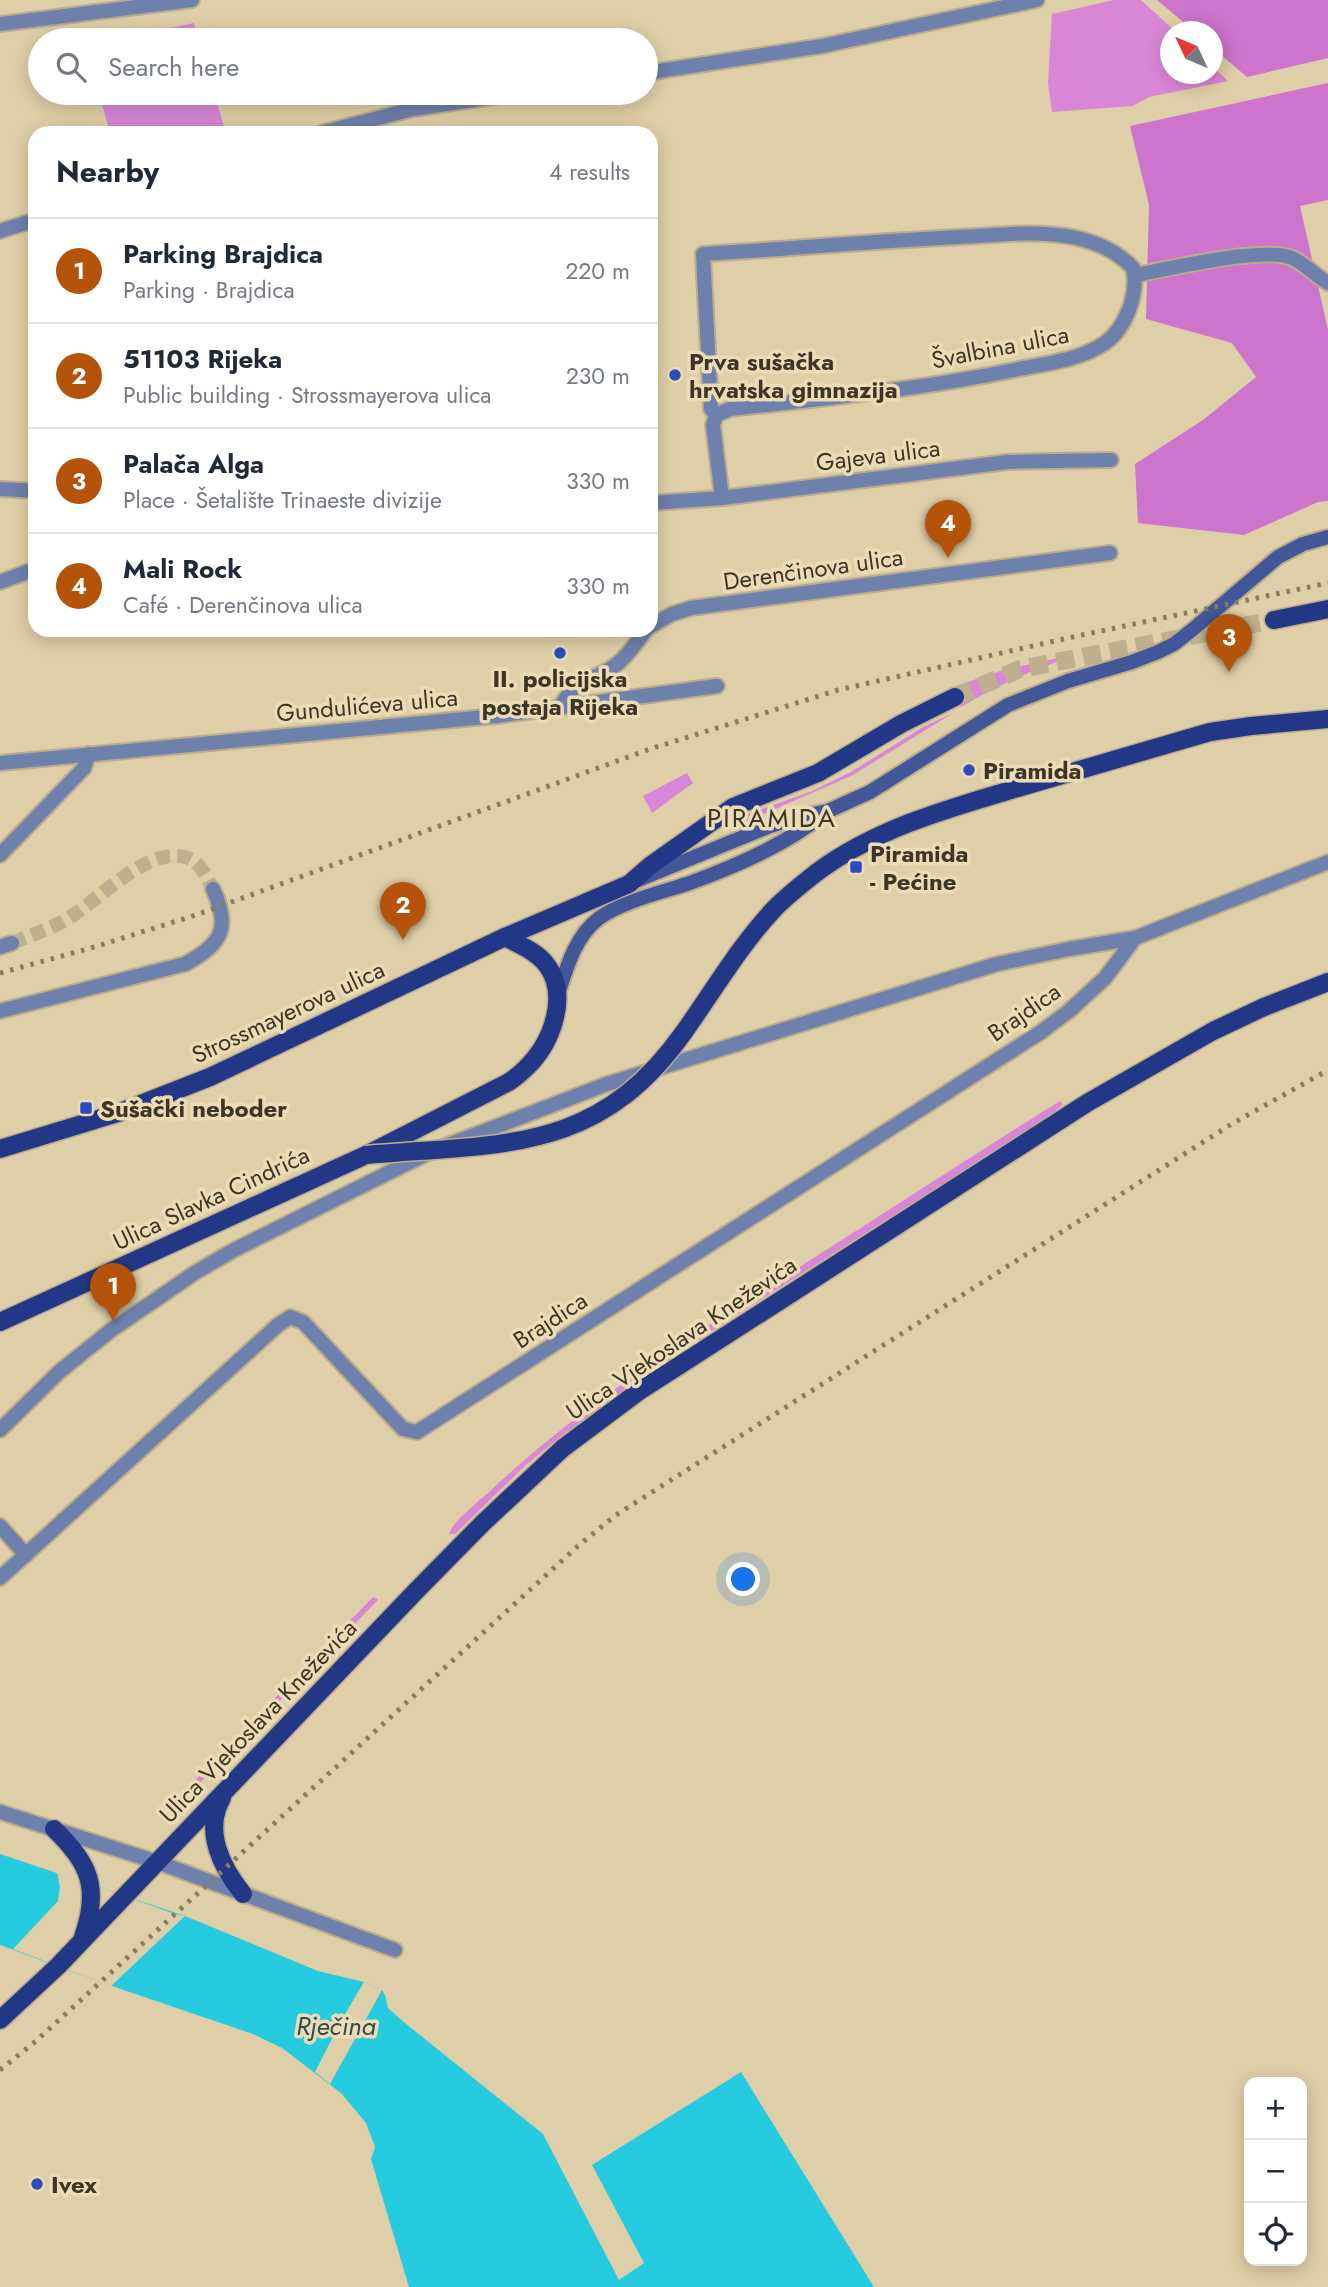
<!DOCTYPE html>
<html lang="en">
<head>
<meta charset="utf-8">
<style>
	body { margin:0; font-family:Jost,sans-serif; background:#f6f6f7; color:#1f2937 }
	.controls { position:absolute; right:21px; bottom:21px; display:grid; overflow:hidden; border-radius:14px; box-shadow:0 4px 18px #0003 }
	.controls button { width:63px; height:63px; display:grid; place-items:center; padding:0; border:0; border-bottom:2px solid #e0e1e3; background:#fff; color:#1f2937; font:35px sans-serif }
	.compass { position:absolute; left:1160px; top:21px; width:63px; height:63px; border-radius:50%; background:#fff; box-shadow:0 4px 18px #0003; rotate:314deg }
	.you { position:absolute; left:744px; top:1580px; width:24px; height:24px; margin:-18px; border:5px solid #fff; border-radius:50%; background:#1a73e8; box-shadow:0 0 0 10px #1a73e833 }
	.badge { display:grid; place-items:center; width:46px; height:46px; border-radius:50%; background:#b45309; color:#fff; font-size:23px; font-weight:700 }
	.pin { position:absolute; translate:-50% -58px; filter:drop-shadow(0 2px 4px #0008) }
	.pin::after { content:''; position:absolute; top:37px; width:24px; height:21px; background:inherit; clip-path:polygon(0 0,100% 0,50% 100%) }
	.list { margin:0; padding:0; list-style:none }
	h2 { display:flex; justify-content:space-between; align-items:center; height:91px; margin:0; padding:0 28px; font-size:30px }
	h2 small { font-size:23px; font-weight:400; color:#747a83 }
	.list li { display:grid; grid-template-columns:46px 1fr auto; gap:21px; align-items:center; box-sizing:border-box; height:105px; padding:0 28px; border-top:2px solid #e0e1e3 }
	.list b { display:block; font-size:26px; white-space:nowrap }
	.list p { margin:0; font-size:23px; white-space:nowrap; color:#747a83 }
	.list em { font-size:23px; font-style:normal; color:#747a83 }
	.icon { flex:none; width:38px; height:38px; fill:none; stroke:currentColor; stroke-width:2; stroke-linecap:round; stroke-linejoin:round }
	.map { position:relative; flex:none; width:1328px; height:2287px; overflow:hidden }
	.search { position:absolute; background:#fff; box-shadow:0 4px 18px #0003; left:28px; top:28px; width:630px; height:77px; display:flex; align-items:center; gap:18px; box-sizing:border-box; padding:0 24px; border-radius:38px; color:#747a83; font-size:26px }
	.panel { position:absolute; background:#fff; box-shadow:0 4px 18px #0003; left:28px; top:126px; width:630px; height:511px; border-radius:21px }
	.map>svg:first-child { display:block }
	.green { fill:#d886d6 }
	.forest { fill:#cd74cc }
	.water { fill:#26cbdf }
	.pier { fill:#dfcfa8 }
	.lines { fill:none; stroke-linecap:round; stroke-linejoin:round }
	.tertiary-tunnel { stroke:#beb08e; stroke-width:14; stroke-dasharray:14 7; stroke-linecap:butt }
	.primary-tunnel { stroke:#beb08e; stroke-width:18; stroke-dasharray:18 9; stroke-linecap:butt }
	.minor-casing { stroke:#bbad8c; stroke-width:18 }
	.tertiary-casing { stroke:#bbad8c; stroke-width:18 }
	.secondary-casing { stroke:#bbad8c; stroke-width:18 }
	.primary-casing { stroke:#bbad8c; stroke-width:21 }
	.minor { stroke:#6e80ac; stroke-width:14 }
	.tertiary { stroke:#6e80ac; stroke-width:14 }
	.secondary { stroke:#415798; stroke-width:14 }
	.primary { stroke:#223887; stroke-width:18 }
	.rail { stroke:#877c62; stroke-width:5; stroke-dasharray:3.5 7; stroke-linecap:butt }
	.primary-bridge-casing { stroke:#bbad8c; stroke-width:21; stroke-linecap:butt }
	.primary-bridge { stroke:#223887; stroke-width:18 }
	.poi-dot { fill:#2e4cbc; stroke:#ecdcb5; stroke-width:2.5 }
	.labels { text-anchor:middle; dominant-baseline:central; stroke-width:7; stroke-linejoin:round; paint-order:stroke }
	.street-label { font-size:24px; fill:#3c3627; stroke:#ecdcb5 }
	.poi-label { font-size:24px; font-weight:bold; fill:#3c3627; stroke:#ecdcb5; text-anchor:start }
	.neighbourhood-label { font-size:26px; letter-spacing:2px; fill:#3c3627; stroke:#ecdcb5 }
	.water-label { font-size:26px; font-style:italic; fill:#2e4d52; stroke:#ecdcb5 }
</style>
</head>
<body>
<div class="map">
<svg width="1328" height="2287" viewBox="0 0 1328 2287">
	<rect width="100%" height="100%" fill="#dfcfa8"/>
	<!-- green -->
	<g class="green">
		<path d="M1114,0h27l34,31 -5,1v42h42l1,-7 15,14 -79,16 -16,9 -81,6 -4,-29 4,-69z"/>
		<path d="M194,23l5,17h-85z"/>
		<path d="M99,93h115l12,40h-116z"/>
		<path d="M1070,655l-2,3c-38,13 -72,28 -107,49l-8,-20 47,-16z"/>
		<path d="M953,713l-100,62 -119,52 -6,2 -2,-2 7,-8 77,-27 41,-20 72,-45z"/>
		<path d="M687,773l6,10 -41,30 -9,-17z"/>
		<path d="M1060,1101l3,3 -13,12 -331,210 -88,59 -70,51 -35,29 -71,69h-6c4,-13 29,-32 40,-42 94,-89 203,-156 312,-226 87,-55 172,-111 259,-165z"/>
		<path d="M373,1597l5,2 -1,2 -202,208h-1l-2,-5z"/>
	</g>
	<!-- forest -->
	<g class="forest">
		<path d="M1157,0h171v58l-81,19 -34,-29 -1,-16 -18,-1z"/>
		<path d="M1328,83v117l-28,6 28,124v171l-10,1 -74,33 -106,-12 -3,-59 68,-44 53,-43 -24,-34 -86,-24 3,-114 -19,-79z"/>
	</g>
	<!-- water -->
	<path class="water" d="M0,1854l185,62 133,55 46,11 18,8 3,5 3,13 17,15 138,111 76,146 25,-17 -52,-98 149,-93 133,215h-465l-38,-128 4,-12 -9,-24 -25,-30 -59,-45 -29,-14 -153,-52 -100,-37z"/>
	<!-- pier -->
	<g class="pier">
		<path d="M57,1872l118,42 10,2 -74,70 -11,-4 -87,-33 45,-48 2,-14z"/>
		<path d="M364,1982l18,8 -52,94 -15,-12 26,-51z"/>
	</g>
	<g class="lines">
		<!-- tertiary-tunnel -->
		<path class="tertiary-tunnel" d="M12,943c17,-7 34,-13 50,-21 34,-18 82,-75 123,-65 15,3 21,20 28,32"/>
		<!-- primary-tunnel -->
		<path class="primary-tunnel" d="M955,697l65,-28 254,-49"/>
		<defs>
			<g id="minor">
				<path d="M0,24l192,-24"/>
				<path d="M1135,275c33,-6 128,-29 157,-17 13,6 24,18 36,25"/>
				<path d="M716,415l14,-6c96,-11 194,-20 289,-40 29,-6 61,-9 86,-26 21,-15 34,-50 28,-75 -15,-16 -35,-25 -56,-30 -38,-8 -79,-3 -118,-1 -85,4 -171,12 -256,17l8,155 5,6 -3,10 9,73"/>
				<path d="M651,503l71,-5 285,-36 104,-2"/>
				<path d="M651,626l21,-12 19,-6 419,-55"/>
				<path d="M560,707c20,-34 31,-23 57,-43 11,-8 20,-23 29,-34"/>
				<path d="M0,763l496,-47 221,-30"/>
				<path d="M0,855l84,-87 5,-14"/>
				<path d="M0,1430l59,-58 51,-41 86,-59 38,-22 196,-98 177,-68 390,-120 72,-15 66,-11 193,-76"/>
				<path d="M0,1526l26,29"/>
				<path d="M0,1578l278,-253 12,-8 13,5 100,107 14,3 624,-400 28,-21 36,-33 30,-40"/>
				<path d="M0,1812l157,50 238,88"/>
			</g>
			<g id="tertiary">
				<path d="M646,73l176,-27 215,-46"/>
				<path d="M321,133l92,-24 107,-16"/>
				<path d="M0,231l35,-11"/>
				<path d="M0,489l35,2"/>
				<path d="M0,582l35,-13"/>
				<path d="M0,947l12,-4"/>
				<path d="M0,1011l185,-47c37,-20 46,-36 28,-75"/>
			</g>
			<g id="secondary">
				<path d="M638,880l132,-54 28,-9 30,-6 42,-19 138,-87 60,-24 64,-19 26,-10 16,-8 18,-14 86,-73 25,-13 25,-7"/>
				<path d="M558,994c9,-27 17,-57 40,-75 20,-16 64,-27 89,-35 47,-17 99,-39 138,-71"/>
			</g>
			<g id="primary">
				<path d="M1274,620l54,-11"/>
				<path d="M816,873c60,-45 134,-65 205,-86 63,-18 126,-37 189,-55l41,-6 77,-7"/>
				<path d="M0,1149l118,-36 92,-36 295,-140 124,-53 22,-19 82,-58 85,-34 83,-49 54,-27"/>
				<path d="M0,1322l366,-167 143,-73c6,-4 12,-9 17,-14 26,-25 44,-73 20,-104 -10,-13 -27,-19 -41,-27"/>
				<path d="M222,1798c-19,33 0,70 21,96"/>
				<path d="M54,1829c36,34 46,60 29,108"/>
				<path d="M0,2020l58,-54 358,-375 67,-68 80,-75 75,-56 449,-289 126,-72 51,-24 64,-25"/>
			</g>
		</defs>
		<!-- minor casing -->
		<use href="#minor" class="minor-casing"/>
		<!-- tertiary casing -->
		<use href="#tertiary" class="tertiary-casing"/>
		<!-- secondary casing -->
		<use href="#secondary" class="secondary-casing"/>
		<!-- primary casing -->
		<use href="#primary" class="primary-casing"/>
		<!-- minor -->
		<use href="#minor" class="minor"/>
		<!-- tertiary -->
		<use href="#tertiary" class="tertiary"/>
		<!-- secondary -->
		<use href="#secondary" class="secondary"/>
		<!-- primary -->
		<use href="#primary" class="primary"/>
		<!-- rail -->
		<g class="rail">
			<path d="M0,973l91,-25 105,-33 454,-166 188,-59 230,-52 260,-55"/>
			<path d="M0,2070l36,-29 542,-495 38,-31 614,-390 98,-55"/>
		</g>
		<defs>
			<path id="primary-bridge" d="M366,1155c135,-12 231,0 318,-123 30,-42 56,-87 91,-124 13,-13 27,-24 41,-35"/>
		</defs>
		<!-- primary-bridge casing -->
		<use href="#primary-bridge" class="primary-bridge-casing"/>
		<!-- primary-bridge -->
		<use href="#primary-bridge" class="primary-bridge"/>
	</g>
	<!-- markers -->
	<g class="poi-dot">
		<circle cx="675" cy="375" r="7"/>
		<circle cx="560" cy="653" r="7"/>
		<circle cx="969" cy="770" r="7"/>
		<rect x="849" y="860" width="14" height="14" rx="3.5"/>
		<rect x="79" y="1101" width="14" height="14" rx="3.5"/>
		<circle cx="37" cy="2184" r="7"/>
	</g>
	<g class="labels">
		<!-- street labels -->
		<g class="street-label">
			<text transform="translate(1000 347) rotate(-11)">Švalbina ulica</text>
			<text transform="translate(878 455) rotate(-7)">Gajeva ulica</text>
			<text transform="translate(813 569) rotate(-8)">Derenčinova ulica</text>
			<text transform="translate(367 705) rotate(-5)">Gundulićeva ulica</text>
			<text transform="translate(288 1012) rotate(-25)">Strossmayerova ulica</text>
			<text transform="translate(1024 1012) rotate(-35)">Brajdica</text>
			<text transform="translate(211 1198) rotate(-25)">Ulica Slavka Cindrića</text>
			<text transform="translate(550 1320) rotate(-33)">Brajdica</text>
			<text transform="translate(681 1338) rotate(-34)">Ulica Vjekoslava Kneževića</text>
			<text transform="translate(258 1721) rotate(-46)">Ulica Vjekoslava Kneževića</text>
		</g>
		<!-- poi labels -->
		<g class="poi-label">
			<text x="689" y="361">Prva sušačka<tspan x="689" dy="28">hrvatska gimnazija</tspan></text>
			<text x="560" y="678" text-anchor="middle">II. policijska<tspan x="560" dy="28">postaja Rijeka</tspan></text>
			<text x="983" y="770">Piramida</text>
			<text x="870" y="853">Piramida<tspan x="870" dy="28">- Pećine</tspan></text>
			<text x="100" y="1108">Sušački neboder</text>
			<text x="51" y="2184">Ivex</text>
		</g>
		<!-- neighbourhood labels -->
		<g class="neighbourhood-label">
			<text x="772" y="818">PIRAMIDA</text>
		</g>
		<!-- water labels -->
		<g class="water-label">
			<text x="336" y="2026">Rječina</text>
		</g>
	</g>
</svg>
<div class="controls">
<button>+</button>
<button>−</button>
<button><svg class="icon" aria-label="locate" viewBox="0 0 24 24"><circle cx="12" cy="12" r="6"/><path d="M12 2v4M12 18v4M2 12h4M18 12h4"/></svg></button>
</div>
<svg class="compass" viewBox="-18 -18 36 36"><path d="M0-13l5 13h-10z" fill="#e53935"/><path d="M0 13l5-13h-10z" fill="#747a83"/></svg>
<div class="you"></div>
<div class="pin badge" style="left:113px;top:1321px">1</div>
<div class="pin badge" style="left:403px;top:940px">2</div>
<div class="pin badge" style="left:1229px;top:672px">3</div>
<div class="pin badge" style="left:948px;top:558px">4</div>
<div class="search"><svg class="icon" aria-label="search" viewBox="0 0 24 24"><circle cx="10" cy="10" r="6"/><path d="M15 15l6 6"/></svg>Search here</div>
<section class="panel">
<h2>Nearby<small>4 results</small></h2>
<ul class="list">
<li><span class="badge">1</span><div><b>Parking Brajdica</b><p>Parking · Brajdica</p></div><em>220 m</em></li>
<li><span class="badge">2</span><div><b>51103 Rijeka</b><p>Public building · Strossmayerova ulica</p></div><em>230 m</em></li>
<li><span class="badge">3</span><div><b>Palača Alga</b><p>Place · Šetalište Trinaeste divizije</p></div><em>330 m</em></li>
<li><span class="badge">4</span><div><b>Mali Rock</b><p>Café · Derenčinova ulica</p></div><em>330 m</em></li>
</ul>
</section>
</div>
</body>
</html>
